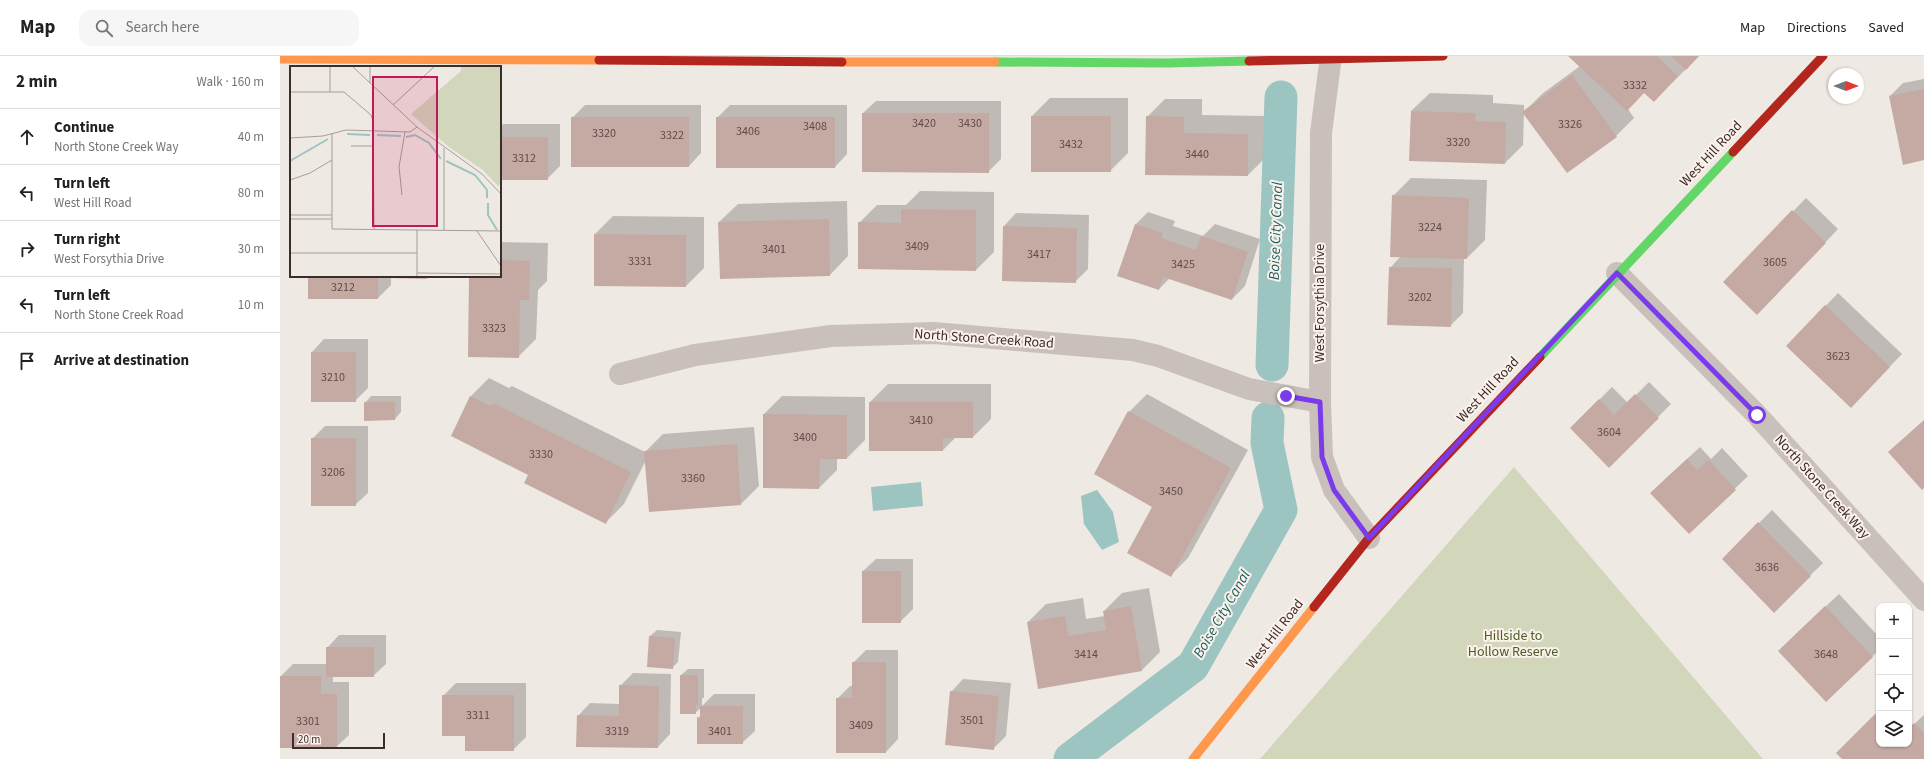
<!DOCTYPE html>
<html lang="en">
<head>
<meta charset="utf-8">
<style>
	body { margin:0; font-family:"Source Sans 3",sans-serif; background:#f6f6f6; color:#202124 }
	.controls { position:absolute; right:12px; bottom:12px; display:grid; overflow:hidden; border-radius:8px; box-shadow:0 1px 3px #0004 }
	.controls button { width:36px; height:36px; display:grid; place-items:center; padding:0; border:0; border-bottom:1px solid #e0e0e0; background:#fff; color:#202124; font:20px sans-serif }
	.compass { position:absolute; left:1548px; top:12px; width:36px; height:36px; border-radius:50%; background:#fff; box-shadow:0 1px 3px #0004; rotate:90deg }
	.scale { position:absolute; left:12px; bottom:10px; width:93px; box-sizing:border-box; padding-left:4px; border:2px solid #3b2d29; border-top:0; font-size:11px; line-height:14px; white-space:nowrap; color:#3b2d29; -webkit-text-stroke:3px #fcf2eb; paint-order:stroke }
	.stop { position:absolute; width:12px; height:12px; margin:-9px; border:3px solid #7c3aed; border-radius:50%; background:#fff }
	.stop.end { background:#7c3aed; border-color:#fff; box-shadow:0 1px 4px #0008 }
	.list { margin:0; padding:0; list-style:none }
	h2 { display:flex; justify-content:space-between; align-items:center; height:52px; margin:0; padding:0 16px; font-size:17px }
	h2 small { font-size:13px; font-weight:400; color:#757577 }
	.list li { display:grid; grid-template-columns:26px 1fr auto; gap:12px; align-items:center; box-sizing:border-box; height:56px; padding:0 16px; border-top:1px solid #e0e0e0 }
	.list b { display:block; font-size:15px; white-space:nowrap }
	.list p { margin:0; font-size:13px; white-space:nowrap; color:#757577 }
	.list em { font-size:13px; font-style:normal; color:#757577 }
	.icon { flex:none; width:22px; height:22px; fill:none; stroke:currentColor; stroke-width:2; stroke-linecap:round; stroke-linejoin:round }
	.map { position:relative; flex:none; width:1644px; height:703px; overflow:hidden }
	header { display:flex; align-items:center; gap:24px; box-sizing:border-box; height:56px; padding:0 20px; background:#fff; border-bottom:1px solid #e0e0e0 }
	header strong { font-size:19px }
	nav { display:flex; gap:22px; margin-inline-start:auto; font-size:14px }
	.search { width:280px; height:36px; background:#f6f6f6; display:flex; align-items:center; gap:10px; box-sizing:border-box; padding:0 14px; border-radius:12px; color:#757577; font-size:15px }
	main { display:flex }
	aside { flex:1; background:#fff }
	.map>svg:first-child { display:block }
	.green { fill:#d2d6bb }
	.water { fill:#9cc5c1 }
	.shadow { fill:#0003 }
	.lines { fill:none; stroke-linecap:round; stroke-linejoin:round }
	.canal { stroke:#9cc5c1; stroke-width:33 }
	.building { fill:#c5aaa3 }
	.street { stroke:#c9c0bb; stroke-width:22 }
	.fast { stroke:#63d668; stroke-width:9 }
	.slow { stroke:#ff974d; stroke-width:9 }
	.jam { stroke:#b3261e; stroke-width:9 }
	.route { stroke:#7c3aed; stroke-width:5 }
	.labels { text-anchor:middle; dominant-baseline:central; stroke-width:4; stroke-linejoin:round; paint-order:stroke }
	.number-label { font-size:12px; fill:#5e4c48 }
	.street-label { font-size:14px; fill:#3b2d29; stroke:#fcf2eb }
	.park-label { font-size:14px; fill:#4d5c29; stroke:#fcf2eb }
	.water-label { font-size:15px; font-style:italic; fill:#196160; stroke:#fcf2eb }
	.inset-river { fill:none; stroke:#9cc5c1; stroke-width:2 }
	.inset-road { fill:none; stroke:#a79e99; stroke-width:1 }
	.view { fill:#c2185b; fill-opacity:0.15; stroke:#c2185b; stroke-width:2 }
	.inset-edge { fill:none; stroke:#3b2d29; stroke-width:2 }
</style>
</head>
<body>
<header>
<strong>Map</strong>
<div class="search"><svg class="icon" aria-label="search" viewBox="0 0 24 24"><circle cx="10" cy="10" r="6"/><path d="M15 15l6 6"/></svg>Search here</div>
<nav><a>Map</a><a>Directions</a><a>Saved</a></nav>
</header>
<main>
<aside>
<h2>2 min<small>Walk · 160 m</small></h2>
<ul class="list">
<li><svg class="icon" aria-label="ahead" viewBox="0 0 24 24"><path d="M12 20V5M6 11l6-6 6 6"/></svg><div><b>Continue</b><p>North Stone Creek Way</p></div><em>40 m</em></li>
<li><svg class="icon" aria-label="left" viewBox="0 0 24 24"><path d="M17 20v-9H6M10 6l-5 5 5 5"/></svg><div><b>Turn left</b><p>West Hill Road</p></div><em>80 m</em></li>
<li><svg class="icon" aria-label="right" viewBox="0 0 24 24"><path d="M7 20v-9h11M14 6l5 5-5 5"/></svg><div><b>Turn right</b><p>West Forsythia Drive</p></div><em>30 m</em></li>
<li><svg class="icon" aria-label="left" viewBox="0 0 24 24"><path d="M17 20v-9H6M10 6l-5 5 5 5"/></svg><div><b>Turn left</b><p>North Stone Creek Road</p></div><em>10 m</em></li>
<li><svg class="icon" aria-label="arrive" viewBox="0 0 24 24"><path d="M6 21V4h12l-3 4 3 4H6"/></svg><div><b>Arrive at destination</b></div></li>
</ul>
</aside>
<div class="map">
<svg width="1644" height="703" viewBox="0 0 1644 703">
	<rect width="100%" height="100%" fill="#efe9e3"/>
	<!-- green -->
	<path class="green" d="M1234,411l249,292h-503z"/>
	<!-- water -->
	<g class="water">
		<path d="M641,426l2,24 -50,5 -2,-24z"/>
		<path d="M817,434l16,22 6,30 -17,8 -18,-26 -3,-28z"/>
	</g>
	<!-- shadow -->
	<g class="shadow">
		<path d="M1290,0h129l-45,45 -10,-9 -16,17 6,9 -18,18 -48,36 -44,-60 -1,33 -18,18 -95,-3 1,-49 19,-18 63,2v8l31,2v7l18,-18 38,-28z"/>
		<path d="M1644,23v80l-34,-63 13,-13z"/>
		<path d="M770,42h78v55l-18,18h-78v-55z"/>
		<path d="M885,43h37v16l64,1v41l-18,18 -101,-58z"/>
		<path d="M596,45h125v58l-13,13 -125,-59z"/>
		<path d="M305,49h116v48l-12,13 -117,-48z"/>
		<path d="M450,49h117v49l-12,13 -118,-49z"/>
		<path d="M223,68h57v42l-13,13h-47v-52z"/>
		<path d="M1131,122l76,2 -2,60 -18,18h-3l-1,55 -13,13 -60,-58 11,-12 -8,-60z"/>
		<path d="M640,135l74,1v60l-18,18 -117,-47 18,-18h29z"/>
		<path d="M1526,142l32,31 -68,72 -45,-19z"/>
		<path d="M567,145l1,55 -18,19 -109,3 -2,-56 19,-18z"/>
		<path d="M868,156l27,9 -2,5 30,10 12,-12 45,15 -15,47 -13,13 -62,-21 -11,11 -23,-65z"/>
		<path d="M736,157l73,2 -1,54 -13,13 -71,-56z"/>
		<path d="M333,160l91,1v51l-18,18 -91,-1v-51z"/>
		<path d="M220,186l48,1 -1,38 -9,9 -2,49 -18,18 -48,-81h30z"/>
		<path d="M29,220h120l-2,2 -36,-1v8l-13,13z"/>
		<path d="M1558,237l64,61 -39,40 -76,-48z"/>
		<path d="M44,283h44v49l-13,13 -43,-49z"/>
		<path d="M209,322l20,10 3,-2 133,66 18,-18 91,-7 5,59 -18,18 -95,-44 -22,44 -18,18 -77,-48 -77,-39 19,-39z"/>
		<path d="M1369,326l22,22 -62,62 -38,-38 41,-41 16,16z"/>
		<path d="M608,328h103v35l-18,18h-17l-13,13h-73v-48z"/>
		<path d="M867,338l101,56 -60,108 -18,18 -41,-164z"/>
		<path d="M91,340h30v16l-6,7 -30,-16z"/>
		<path d="M502,340l83,1v43l-18,18h-10v12l-18,18 -55,-74z"/>
		<path d="M45,370h43v67l-13,12 -43,-66z"/>
		<path d="M1420,391l11,12 11,-11 26,28 -59,57 -25,-53z"/>
		<path d="M1492,454l51,53 -49,48 -51,-52z"/>
		<path d="M596,503h37v50l-13,13 -37,-51z"/>
		<path d="M869,532l11,64 -18,18 -114,-48 18,-18 37,-6 3,21 19,-3 -1,-5 18,-18z"/>
		<path d="M1559,538l40,43v13l-53,51 -34,-63z"/>
		<path d="M377,574l24,2 -3,30 -6,6 -24,-2 2,-30z"/>
		<path d="M59,579h47v29l-13,12h-40v6h16v53l-13,12 -56,-70 13,-13h34v-16z"/>
		<path d="M586,594h32v89l-12,13 -49,-53 13,-13h3v-23z"/>
		<path d="M408,613h16v28l-2,2v7l12,-12h41v37l-13,12 -44,-25 3,-3v-7l-6,5 -14,-38z"/>
		<path d="M353,617l38,1 -1,60 -12,13 -80,-31 12,-13 30,1v-18z"/>
		<path d="M683,623l48,4 -5,53 -13,13 -42,-57z"/>
		<path d="M176,627h70v54l-13,13 -47,-15 -23,-39z"/>
		<path d="M1599,655v33h30v-19l2,2 13,-12v44h-81l-6,-6z"/>
	</g>
	<g class="lines">
		<!-- canal -->
		<g class="canal">
			<path d="M992,309l9,-268"/>
			<path d="M790,703l123,-93 88,-156 -14,-67 1,-25"/>
		</g>
	</g>
	<!-- building -->
	<g class="building">
		<path d="M1288,0h89l21,20 -24,26 -10,-9 -17,18z"/>
		<path d="M1391,0h28l-13,14z"/>
		<path d="M1292,19l45,62 -50,36 -45,-61z"/>
		<path d="M1644,33v71l-21,5 -14,-69z"/>
		<path d="M1131,55l65,2 -1,8 31,1 -1,42 -96,-3z"/>
		<path d="M582,57h127v60l-127,-1z"/>
		<rect x="751" y="60" width="80" height="56"/>
		<path d="M866,60l38,1v16l64,1v42l-103,-1z"/>
		<rect x="291" y="61" width="118" height="50"/>
		<rect x="436" y="61" width="119" height="51"/>
		<rect x="220" y="81" width="48" height="43"/>
		<path d="M1112,139l77,3 -2,61 -77,-2z"/>
		<path d="M621,153l75,1v61l-118,-2v-47l43,1z"/>
		<path d="M1512,154l34,33 -69,72 -34,-33z"/>
		<path d="M549,163l1,57 -110,3 -2,-57z"/>
		<path d="M855,168l28,9 -2,5 35,12 5,-14 47,16 -16,48 -69,-23 -4,13 -42,-14z"/>
		<path d="M723,170l74,2 -1,55 -74,-2z"/>
		<path d="M314,178l92,1v52l-92,-1z"/>
		<path d="M220,204l30,1 -1,39h-9l-1,58 -51,-1 1,-81h31z"/>
		<path d="M1109,211l63,1 -1,59 -64,-2z"/>
		<rect x="28" y="220" width="70" height="23"/>
		<path d="M109,220h38v3l-38,-1z"/>
		<path d="M1545,249l65,62 -39,41 -65,-62z"/>
		<rect x="31" y="296" width="45" height="50"/>
		<path d="M1355,338l24,24 -50,50 -39,-40 29,-29 15,16z"/>
		<path d="M190,340l21,10 2,-3 138,69 -25,52 -82,-41 4,-8 -77,-39z"/>
		<path d="M84,346h31v18l-31,1z"/>
		<path d="M589,346h104v36h-30v13h-74z"/>
		<path d="M848,355l103,57 -60,109 -44,-24 25,-46 -58,-33z"/>
		<path d="M483,358l84,1v44h-27l-1,30 -56,-1z"/>
		<path d="M1644,364v68l-2,2 -34,-38z"/>
		<rect x="31" y="382" width="45" height="68"/>
		<path d="M457,388l4,61 -92,7 -5,-61z"/>
		<path d="M1407,403l10,11 12,-10 27,30 -47,44 -39,-41z"/>
		<path d="M1478,466l53,54 -37,37 -52,-54z"/>
		<rect x="582" y="515" width="39" height="52"/>
		<path d="M851,550l11,65 -104,18 -11,-67 38,-6 3,20 38,-6 -3,-19z"/>
		<path d="M1545,550l48,51 -47,45 -48,-51z"/>
		<path d="M369,580l26,2 -2,31 -26,-2z"/>
		<rect x="46" y="591" width="48" height="30"/>
		<path d="M572,606h34v91h-50v-55h16z"/>
		<path d="M400,619h18v30h-2v9h-16z"/>
		<path d="M0,620h41v18h16v54h-57z"/>
		<path d="M339,629l40,1 -1,62 -82,-1 1,-32 42,1z"/>
		<path d="M670,635l49,5 -5,54 -49,-5z"/>
		<path d="M162,639h72v56h-49v-15h-23z"/>
		<path d="M420,650h43v38h-46v-27l3,1z"/>
		<path d="M1595,658l4,5v25h30v-16l5,-5 10,10v26h-82l-6,-6z"/>
	</g>
	<g class="lines">
		<!-- street -->
		<g class="street">
			<path d="M1051,0l-10,77 -1,269 2,55 12,33 35,48"/>
			<path d="M1337,217l140,142 167,185"/>
			<path d="M340,318l75,-19 136,-19 103,-3 199,17 25,6 91,33 71,13"/>
		</g>
		<!-- fast -->
		<g class="fast">
			<path d="M715,6l172,1 82,-2"/>
			<path d="M1260,301l193,-205"/>
		</g>
		<!-- slow -->
		<g class="slow">
			<path d="M0,3l319,1"/>
			<path d="M562,6h153"/>
			<path d="M913,703l121,-152"/>
		</g>
		<!-- jam -->
		<g class="jam">
			<path d="M319,4l243,2"/>
			<path d="M969,5l194,-5"/>
			<path d="M1453,96l90,-96"/>
			<path d="M1034,551l55,-69 171,-181"/>
		</g>
	</g>
	<g class="lines">
		<!-- route -->
		<path class="route" d="M1006,340l34,6 2,55 12,33 35,48 248,-265 140,142"/>
	</g>
	<g class="labels">
		<!-- number labels -->
		<g class="number-label">
			<text x="1355" y="29">3332</text>
			<text x="644" y="67">3420</text>
			<text x="690" y="67">3430</text>
			<text x="1290" y="68">3326</text>
			<text x="535" y="70">3408</text>
			<text x="468" y="75">3406</text>
			<text x="324" y="77">3320</text>
			<text x="392" y="79">3322</text>
			<text x="1178" y="86">3320</text>
			<text x="791" y="88">3432</text>
			<text x="917" y="98">3440</text>
			<text x="244" y="102">3312</text>
			<text x="1150" y="171">3224</text>
			<text x="637" y="190">3409</text>
			<text x="494" y="193">3401</text>
			<text x="759" y="198">3417</text>
			<text x="360" y="205">3331</text>
			<text x="1495" y="206">3605</text>
			<text x="903" y="208">3425</text>
			<text x="63" y="231">3212</text>
			<text x="1140" y="241">3202</text>
			<text x="214" y="272">3323</text>
			<text x="1558" y="300">3623</text>
			<text x="53" y="321">3210</text>
			<text x="641" y="364">3410</text>
			<text x="1329" y="376">3604</text>
			<text x="525" y="381">3400</text>
			<text x="261" y="398">3330</text>
			<text x="53" y="416">3206</text>
			<text x="413" y="422">3360</text>
			<text x="891" y="435">3450</text>
			<text x="1487" y="511">3636</text>
			<text x="806" y="598">3414</text>
			<text x="1546" y="598">3648</text>
			<text x="198" y="659">3311</text>
			<text x="692" y="664">3501</text>
			<text x="28" y="665">3301</text>
			<text x="581" y="669">3409</text>
			<text x="337" y="675">3319</text>
			<text x="440" y="675">3401</text>
		</g>
		<!-- street labels -->
		<g class="street-label">
			<text transform="translate(1431 98) rotate(-47)">West Hill Road</text>
			<text transform="translate(1040 247) rotate(-90)">West Forsythia Drive</text>
			<text transform="translate(704 283) rotate(4)">North Stone Creek Road</text>
			<text transform="translate(1208 334) rotate(-47)">West Hill Road</text>
			<text transform="translate(1542 431) rotate(48)">North Stone Creek Way</text>
			<text transform="translate(995 578) rotate(-52)">West Hill Road</text>
		</g>
		<!-- park labels -->
		<g class="park-label">
			<text x="1233" y="580">Hillside to<tspan x="1233" dy="16">Hollow Reserve</tspan></text>
		</g>
		<!-- water labels -->
		<g class="water-label">
			<text transform="translate(996 175) rotate(-88)">Boise City Canal</text>
			<text transform="translate(942 558) rotate(-60)">Boise City Canal</text>
		</g>
	</g>
	<!-- overview -->
	<g transform="translate(10 10)">
		<rect width="211" height="211" fill="#efe9e3"/>
		<path d="M171,0h40v117l-3,3 -15,-16 -34,-23 -38,-33 50,-43z" fill="#d2d6bb"/>
		<path class="inset-river" d="M57,68l23,1M87,69l24,1M116,71l9,-2 14,8 12,16M0,95l38,-22M156,95l29,14 12,15v8M198,137v12l9,15"/>
		<path class="inset-road" d="M62,0l65,61 65,47 19,20M80,0v17M0,26h54l27,23 2,6 1,108M40,26v-26M103,39l42,-39M42,67v96l169,2M0,72l33,-2 23,-6 64,2 7,-5M61,80h23M0,114l20,-7 22,-13M112,129l-3,-28 6,-35M0,149h42M0,153h42M154,164v-82M187,165l24,35M0,187h127M127,207l84,1M127,211v-47"/>
		<path class="view" d="M83,11h64v149h-64z"/>
		<rect width="211" height="211" class="inset-edge"/>
	</g>
</svg>
<div class="controls">
<button>+</button>
<button>−</button>
<button><svg class="icon" aria-label="locate" viewBox="0 0 24 24"><circle cx="12" cy="12" r="6"/><path d="M12 2v4M12 18v4M2 12h4M18 12h4"/></svg></button>
<button><svg class="icon" aria-label="layers" viewBox="0 0 24 24"><path d="M12 4l9 5-9 5-9-5zM3 14l9 5 9-5"/></svg></button>
</div>
<svg class="compass" viewBox="-18 -18 36 36"><path d="M0-13l5 13h-10z" fill="#e53935"/><path d="M0 13l5-13h-10z" fill="#757577"/></svg>
<div class="scale">20 m</div>
<div class="stop" style="left:1477px;top:359px"></div>
<div class="stop end" style="left:1006px;top:340px"></div>
</div>
</main>
</body>
</html>
